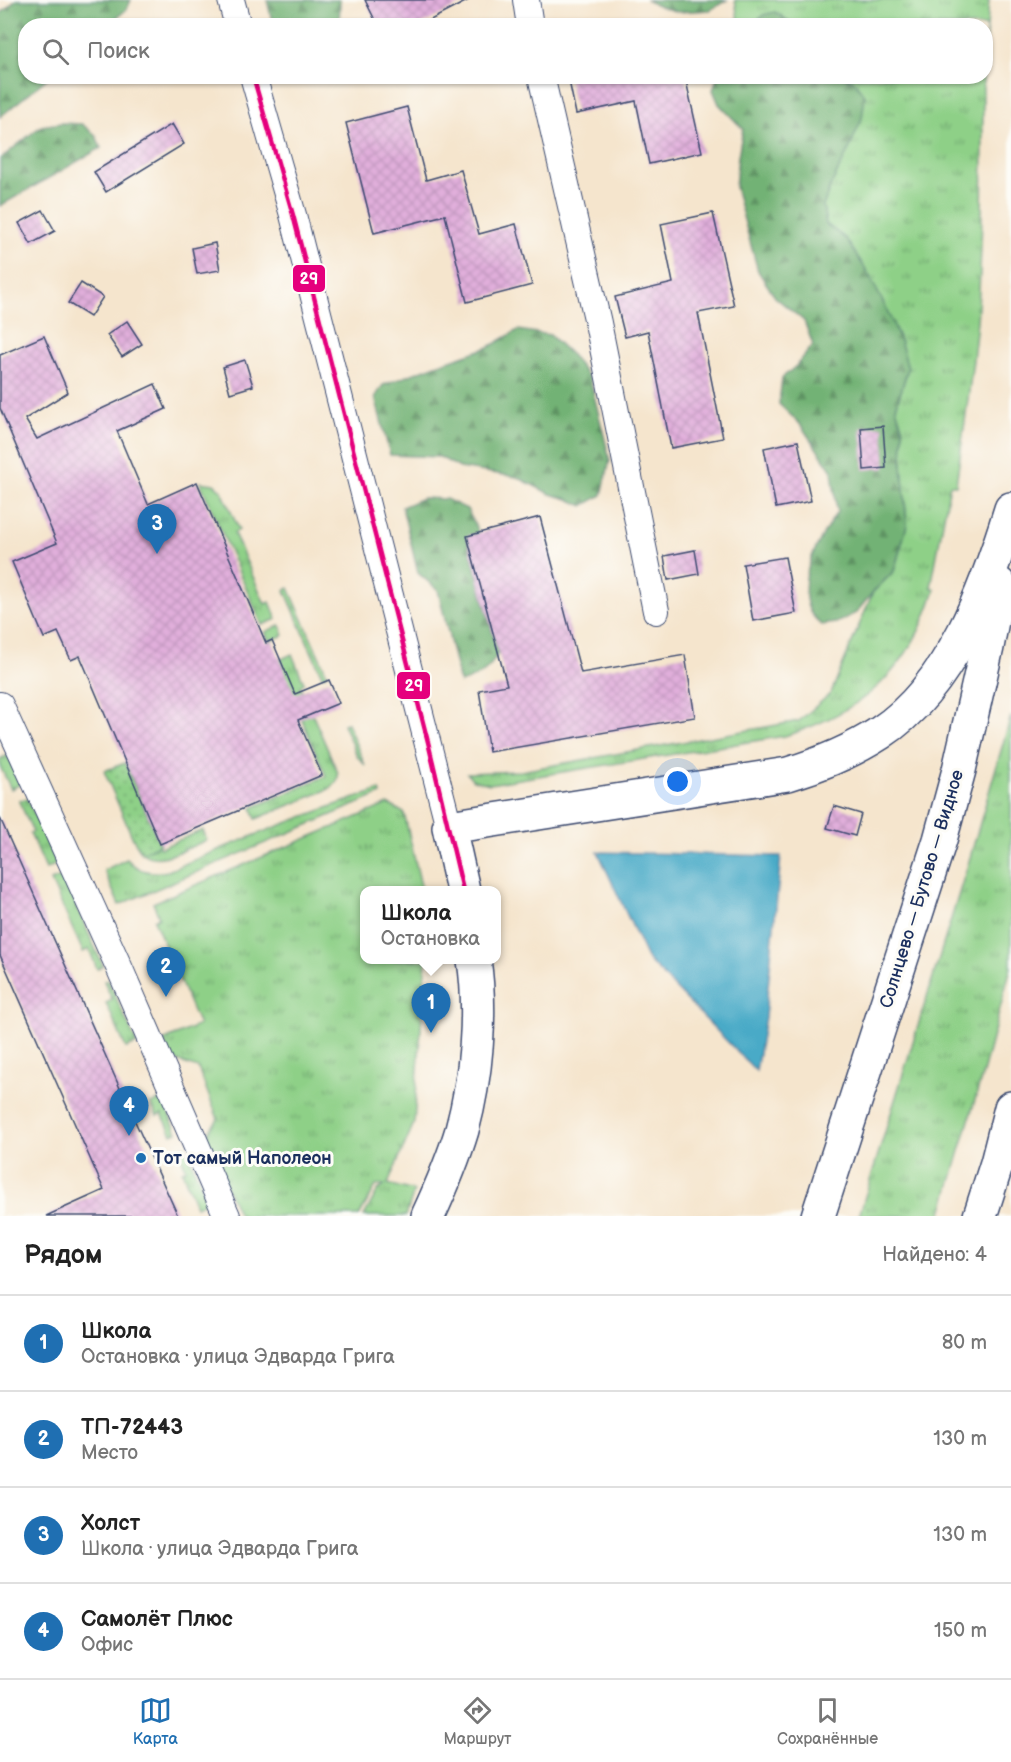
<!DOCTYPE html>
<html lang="ru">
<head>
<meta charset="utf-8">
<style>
	body { margin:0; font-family:"Balsamiq Sans",sans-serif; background:#f6f6f6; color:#222 }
	.you { position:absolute; left:678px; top:782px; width:21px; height:21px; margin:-15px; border:4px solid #fff; border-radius:50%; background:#1a73e8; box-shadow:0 0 0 9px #1a73e833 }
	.badge { display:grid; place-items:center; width:39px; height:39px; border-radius:50%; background:#1f6fb2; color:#fff; font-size:20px; font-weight:700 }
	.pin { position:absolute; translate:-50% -50px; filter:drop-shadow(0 2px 3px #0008) }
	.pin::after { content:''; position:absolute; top:32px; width:21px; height:18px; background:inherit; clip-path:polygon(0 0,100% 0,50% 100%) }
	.popup { position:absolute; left:360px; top:886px; width:141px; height:78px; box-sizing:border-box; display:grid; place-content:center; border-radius:12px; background:#fff; filter:drop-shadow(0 2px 4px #0005); font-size:20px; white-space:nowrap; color:#767676 }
	.popup b { font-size:22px; color:#222 }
	.popup::after { content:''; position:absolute; left:50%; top:100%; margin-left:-12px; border:12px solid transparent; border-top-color:#fff }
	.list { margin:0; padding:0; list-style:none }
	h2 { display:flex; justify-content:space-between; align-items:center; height:78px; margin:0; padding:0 24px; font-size:26px }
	h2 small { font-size:20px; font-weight:400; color:#767676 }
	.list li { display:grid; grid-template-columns:39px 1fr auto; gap:18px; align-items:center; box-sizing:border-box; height:96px; padding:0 24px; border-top:2px solid #e0e0e0 }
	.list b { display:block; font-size:22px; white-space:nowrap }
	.list p { margin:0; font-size:20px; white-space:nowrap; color:#767676 }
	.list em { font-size:20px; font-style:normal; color:#767676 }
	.icon { flex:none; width:33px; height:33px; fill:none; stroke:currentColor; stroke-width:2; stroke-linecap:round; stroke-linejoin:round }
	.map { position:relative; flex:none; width:1011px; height:1216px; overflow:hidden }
	.search { position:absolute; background:#fff; box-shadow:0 2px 4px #0004; left:18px; right:18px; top:18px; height:66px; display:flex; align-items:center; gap:15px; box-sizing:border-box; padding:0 21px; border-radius:24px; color:#767676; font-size:22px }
	.sheet { height:462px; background:#fff }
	nav { display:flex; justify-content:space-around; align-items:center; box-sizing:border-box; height:84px; border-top:2px solid #e0e0e0; background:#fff; font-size:16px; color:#767676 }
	nav a { display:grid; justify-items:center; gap:3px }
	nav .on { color:#1f6fb2 }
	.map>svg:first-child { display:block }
	.grass { fill:url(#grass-tufts); stroke:#548072; stroke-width:1.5 }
	.forest { fill:url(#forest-firs); stroke:#467069; stroke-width:1.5 }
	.park { fill:url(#park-dots); stroke:#548072; stroke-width:1.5 }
	.water { fill:#48aac7; stroke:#326c92; stroke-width:1.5 }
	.building { fill:url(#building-cross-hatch) }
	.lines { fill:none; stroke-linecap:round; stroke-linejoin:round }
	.street-casing { stroke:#3c4a6f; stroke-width:28 }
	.secondary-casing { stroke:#3c4a6f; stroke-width:36 }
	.street { stroke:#fff; stroke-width:26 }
	.secondary { stroke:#fff; stroke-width:33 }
	.bus-1-casing { stroke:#fdfcf7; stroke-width:9 }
	.bus-1 { stroke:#e5007d; stroke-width:4.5 }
	.poi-dot { fill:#1f6fb2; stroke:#fdfcf7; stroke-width:2 }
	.labels { text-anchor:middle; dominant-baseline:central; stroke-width:6; stroke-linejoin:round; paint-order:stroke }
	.street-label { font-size:18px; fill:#1b2f5e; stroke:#fdfcf7 }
	.poi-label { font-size:18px; font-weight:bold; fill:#1b2f5e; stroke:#fdfcf7; text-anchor:start }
	.line-badge { stroke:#fdfcf7; stroke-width:2 }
	.badge-label { font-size:16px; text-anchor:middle; font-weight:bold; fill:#fff }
</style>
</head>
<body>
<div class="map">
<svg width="1011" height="1216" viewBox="0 0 1011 1216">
	<defs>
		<pattern id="grass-tufts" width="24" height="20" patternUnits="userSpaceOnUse" patternTransform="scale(1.5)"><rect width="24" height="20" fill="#8ed087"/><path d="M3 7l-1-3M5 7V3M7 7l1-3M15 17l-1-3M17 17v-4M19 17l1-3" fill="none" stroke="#73a972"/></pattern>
		<pattern id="forest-firs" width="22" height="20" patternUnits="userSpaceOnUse" patternTransform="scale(1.5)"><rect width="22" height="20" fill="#72b274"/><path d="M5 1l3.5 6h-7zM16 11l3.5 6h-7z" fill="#5d9162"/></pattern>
		<pattern id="park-dots" width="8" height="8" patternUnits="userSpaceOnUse" patternTransform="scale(1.5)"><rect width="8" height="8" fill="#8ed087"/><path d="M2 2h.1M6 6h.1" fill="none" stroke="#73a972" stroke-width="1.8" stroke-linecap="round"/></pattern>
		<pattern id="building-cross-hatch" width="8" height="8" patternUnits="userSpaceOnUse" patternTransform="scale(1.5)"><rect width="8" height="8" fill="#e1afdb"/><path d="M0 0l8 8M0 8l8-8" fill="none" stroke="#c097be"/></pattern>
	</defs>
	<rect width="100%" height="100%" fill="#fdfcf7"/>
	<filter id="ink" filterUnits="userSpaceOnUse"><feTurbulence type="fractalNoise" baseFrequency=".0167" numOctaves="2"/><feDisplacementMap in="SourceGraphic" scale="12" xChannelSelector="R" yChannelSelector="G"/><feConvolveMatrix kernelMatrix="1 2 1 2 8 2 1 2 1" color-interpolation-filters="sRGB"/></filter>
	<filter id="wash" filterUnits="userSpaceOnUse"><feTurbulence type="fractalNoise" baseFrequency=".008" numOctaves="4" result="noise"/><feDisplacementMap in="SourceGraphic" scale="24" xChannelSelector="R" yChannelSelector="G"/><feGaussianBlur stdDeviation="1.35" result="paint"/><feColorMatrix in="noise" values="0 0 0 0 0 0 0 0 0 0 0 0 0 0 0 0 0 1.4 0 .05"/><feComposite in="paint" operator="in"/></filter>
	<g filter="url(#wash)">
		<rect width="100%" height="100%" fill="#f5e5cd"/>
		<!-- grass -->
		<g class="grass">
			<path d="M735,0h254l-3,41v-15l-195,-1 -2,-4 -26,-6 -10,10h-14z"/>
			<path d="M841,77h142c0,77 0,154 -5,231 -4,59 -14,118 -22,177h-6l-19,102 4,2c-24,81 -71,122 -150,147l-295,48 -17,-4 -6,-7 54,-2 278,-50 32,-28 42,-101 21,-21 13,-46 -5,-60 1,-35 -7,-22 12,-40 -8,-28 -14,-32 -40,-69 -20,-15 -3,-18 7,-19 20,-40 4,-66z"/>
			<path d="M200,482l14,2 8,7 17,39 -5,3 31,71 5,-2 7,17 -15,6z"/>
			<path d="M289,588l38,86 -5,2 -37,-86z"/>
			<path d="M280,625l4,10 -15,6 -4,-9z"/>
			<path d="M292,654l12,29 -4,3 38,87c1,8 -3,12 -9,16l-73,30 -4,-11 74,-32 -49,-115z"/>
			<path d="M1011,716v251l-27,102 -43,147h-82l110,-355z"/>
			<path d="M347,723l18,42 -8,-9 -14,-32z"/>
			<path d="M8,755l13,29 -10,5 -11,-23v-7z"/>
			<path d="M380,790l1,4 -262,111 -15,-35 23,-11c12,13 24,15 41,12 70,-30 140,-58 212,-81z"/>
			<path d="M27,798l30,66 -11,5 -16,-36 3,-1 -14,-31z"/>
			<path d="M388,804l16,9 18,77h-57v70h61l-12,163 -26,61 26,7 -8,25h-42l14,-26 8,-5 -10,1 -17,30h-117l-3,-1 -35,-77 14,-19 -20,-51 -27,-9 -8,-18 36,-16 -45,-105 5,-3 -6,-14z"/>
			<path d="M203,830l4,10c-19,7 -47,26 -65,13l16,-8 2,3z"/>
			<path d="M63,876l40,90 -6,3 -8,-20 -6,3 -32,-71z"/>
			<path d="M108,980l29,64 -11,4 -20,-45 6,-3 -8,-19z"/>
			<path d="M162,1099l15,33 -5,2 -10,-20 -5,2 -6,-12z"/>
			<path d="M185,1146l23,55 -12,5 -14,-35 4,-2 -8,-20z"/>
		</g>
		<!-- forest -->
		<g class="forest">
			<path d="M16,0h115l-4,9 -19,16 -82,1v50l23,1 -49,40v-103z"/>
			<path d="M267,0h72l1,2 -1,23h-66z"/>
			<path d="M647,0h80l-17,10 -32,2 -23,-7z"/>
			<path d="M775,12l14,9 2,4h-38l10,-10z"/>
			<path d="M841,76l13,5 11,15 -3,22 -12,29 -20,40 -7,19 3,18 20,15 21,32 19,37 14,32 8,28 -12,40 7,22 -1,35 5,60 -13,46 -21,21 -17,21 -20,10 -15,2c-4,-5 -10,-10 -12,-15 -13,-35 10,-70 28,-98l-5,-41 -32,-47 -21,-20 3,-26 14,-12 17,-21 -9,-24 -29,-24 -17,-26 -23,-84 3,-31 5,-27 -24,-25 -6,-14 4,-13z"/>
			<path d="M61,123l21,1 14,12 5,12 -101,58v-47l41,-33z"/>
			<path d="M518,330l32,5 22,21 18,23 20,81 -8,35 -19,11 -15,-7 -18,-5 -33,-17 -57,-9 -20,-11 -50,-2 -15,-58 8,-12 53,-20 53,-18z"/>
			<path d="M423,498l23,1 21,10 12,24 -12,4 31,116c-10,19 -17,23 -38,30l-22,-93 -20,-17 -16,-66z"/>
		</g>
		<!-- park -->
		<path class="park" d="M125,763l35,81 -18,9 -9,-14 -29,-68z"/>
		<!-- water -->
		<path class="water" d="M598,852l183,4 -16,161 -9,54 -108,-111z"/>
		<g id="blocks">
			<!-- building -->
			<g class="building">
				<path d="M365,0h104l-50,26h-41z"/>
				<path d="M568,76h117l17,76 -53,12 -13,-63 -60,13z"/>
				<path d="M407,107l19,73 35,-10 18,64 37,-10 16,61 -65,17 -22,-87 -71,18 -28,-110z"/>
				<path d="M172,124l12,20 -78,48 -12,-20z"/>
				<path d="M43,210l12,21 -24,13 -12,-21z"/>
				<path d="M713,213l21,93 -36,7 25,125 -52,10 -23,-117 -23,6 -10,-40 58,-14 -12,-59z"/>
				<path d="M215,243l5,27 -23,4 -5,-26z"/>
				<path d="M81,283l22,14 -13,20 -22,-14z"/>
				<path d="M127,321l15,23 -20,13 -15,-22z"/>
				<path d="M44,336l24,56 -43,27 12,20 118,-55 11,25 -49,22 31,73 49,-22 69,161 6,-3 23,54 34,-14 10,23 -41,17 24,55 -162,69 -80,-188 -9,4 -13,-28 -14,6 -32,-76 45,-19 -57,-135v-53z"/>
				<path d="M245,360l8,26 -23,7 -7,-26z"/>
				<path d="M883,426l3,42 -22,2 -3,-42z"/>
				<path d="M798,441l13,60 -35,7 -12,-60z"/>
				<path d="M540,517l41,156 104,-18 10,62 -206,35 -10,-62 28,-5 -40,-149z"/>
				<path d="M695,550l4,24 -31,6 -4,-24z"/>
				<path d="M785,557l11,56 -43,8 -10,-57z"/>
				<path d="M834,806l27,8 -6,22 -28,-8z"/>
				<path d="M0,818l119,268 59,130h-132l58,-26 -104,-235z"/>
			</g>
		</g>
	</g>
	<g filter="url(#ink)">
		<use href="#blocks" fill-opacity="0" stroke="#3c4a6f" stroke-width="1.5"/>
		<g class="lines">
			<defs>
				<g id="street">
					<path d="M231,0l7,26"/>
					<path d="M526,0l4,26"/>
					<path d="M253,76l40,139 156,612"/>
					<path d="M541,76l57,247 58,288"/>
					<path d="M0,705l119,262 108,249"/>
				</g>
				<g id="secondary">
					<path d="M463,890l-14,-63 339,-53c33,-10 63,-22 92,-41 72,-47 107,-146 131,-224"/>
					<path d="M428,1216c13,-28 25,-56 34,-86 14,-52 20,-117 12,-170"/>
					<path d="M818,1216l122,-376 19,-70 28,-123 12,-63"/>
					<path d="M980,1216l17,-53 14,-55"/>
				</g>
			</defs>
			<!-- street casing -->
			<use href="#street" class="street-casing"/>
			<!-- secondary casing -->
			<use href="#secondary" class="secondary-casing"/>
			<!-- street -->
			<use href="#street" class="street"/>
			<!-- secondary -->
			<use href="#secondary" class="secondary"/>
			<defs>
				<path id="bus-1" d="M253,76l40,139 135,527 35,148"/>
			</defs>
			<!-- bus-1 casing -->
			<use href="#bus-1" class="bus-1-casing"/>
			<!-- bus-1 -->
			<use href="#bus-1" class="bus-1"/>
		</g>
	</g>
	<!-- markers -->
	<circle class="poi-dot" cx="141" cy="1158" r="6"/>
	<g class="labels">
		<!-- street labels -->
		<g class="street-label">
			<text transform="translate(922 889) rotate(-73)">Солнцево — Бутово — Видное</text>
		</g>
		<!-- poi labels -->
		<g class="poi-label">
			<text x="153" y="1158">Тот самый Наполеон</text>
		</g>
	</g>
	<g class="line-badge">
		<rect x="292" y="264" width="34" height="29" rx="6" fill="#e5007d"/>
		<rect x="396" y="671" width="35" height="29" rx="6" fill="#e5007d"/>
	</g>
	<g class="badge-label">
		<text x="309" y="284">29</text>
		<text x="414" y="691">29</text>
	</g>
</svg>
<div class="you"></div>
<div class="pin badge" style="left:431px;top:1033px">1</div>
<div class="popup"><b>Школа</b>Остановка</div>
<div class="pin badge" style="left:166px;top:997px">2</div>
<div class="pin badge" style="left:157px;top:554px">3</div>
<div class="pin badge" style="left:129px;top:1136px">4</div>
<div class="search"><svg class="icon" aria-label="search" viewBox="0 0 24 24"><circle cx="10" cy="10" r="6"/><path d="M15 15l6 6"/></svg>Поиск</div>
</div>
<section class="sheet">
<h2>Рядом<small>Найдено: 4</small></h2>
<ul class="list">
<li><span class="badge">1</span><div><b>Школа</b><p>Остановка · улица Эдварда Грига</p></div><em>80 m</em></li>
<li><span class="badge">2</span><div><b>ТП-72443</b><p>Место</p></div><em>130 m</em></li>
<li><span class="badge">3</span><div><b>Холст</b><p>Школа · улица Эдварда Грига</p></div><em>130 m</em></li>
<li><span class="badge">4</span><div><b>Самолёт Плюс</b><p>Офис</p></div><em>150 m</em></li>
</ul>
</section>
<nav>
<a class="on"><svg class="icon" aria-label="map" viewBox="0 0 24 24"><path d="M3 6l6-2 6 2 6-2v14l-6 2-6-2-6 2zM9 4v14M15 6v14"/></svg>Карта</a>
<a><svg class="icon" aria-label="directions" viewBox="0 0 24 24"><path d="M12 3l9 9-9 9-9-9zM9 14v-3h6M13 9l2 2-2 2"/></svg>Маршрут</a>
<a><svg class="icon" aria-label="saved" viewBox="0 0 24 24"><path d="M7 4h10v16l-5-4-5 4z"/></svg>Сохранённые</a>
</nav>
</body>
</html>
